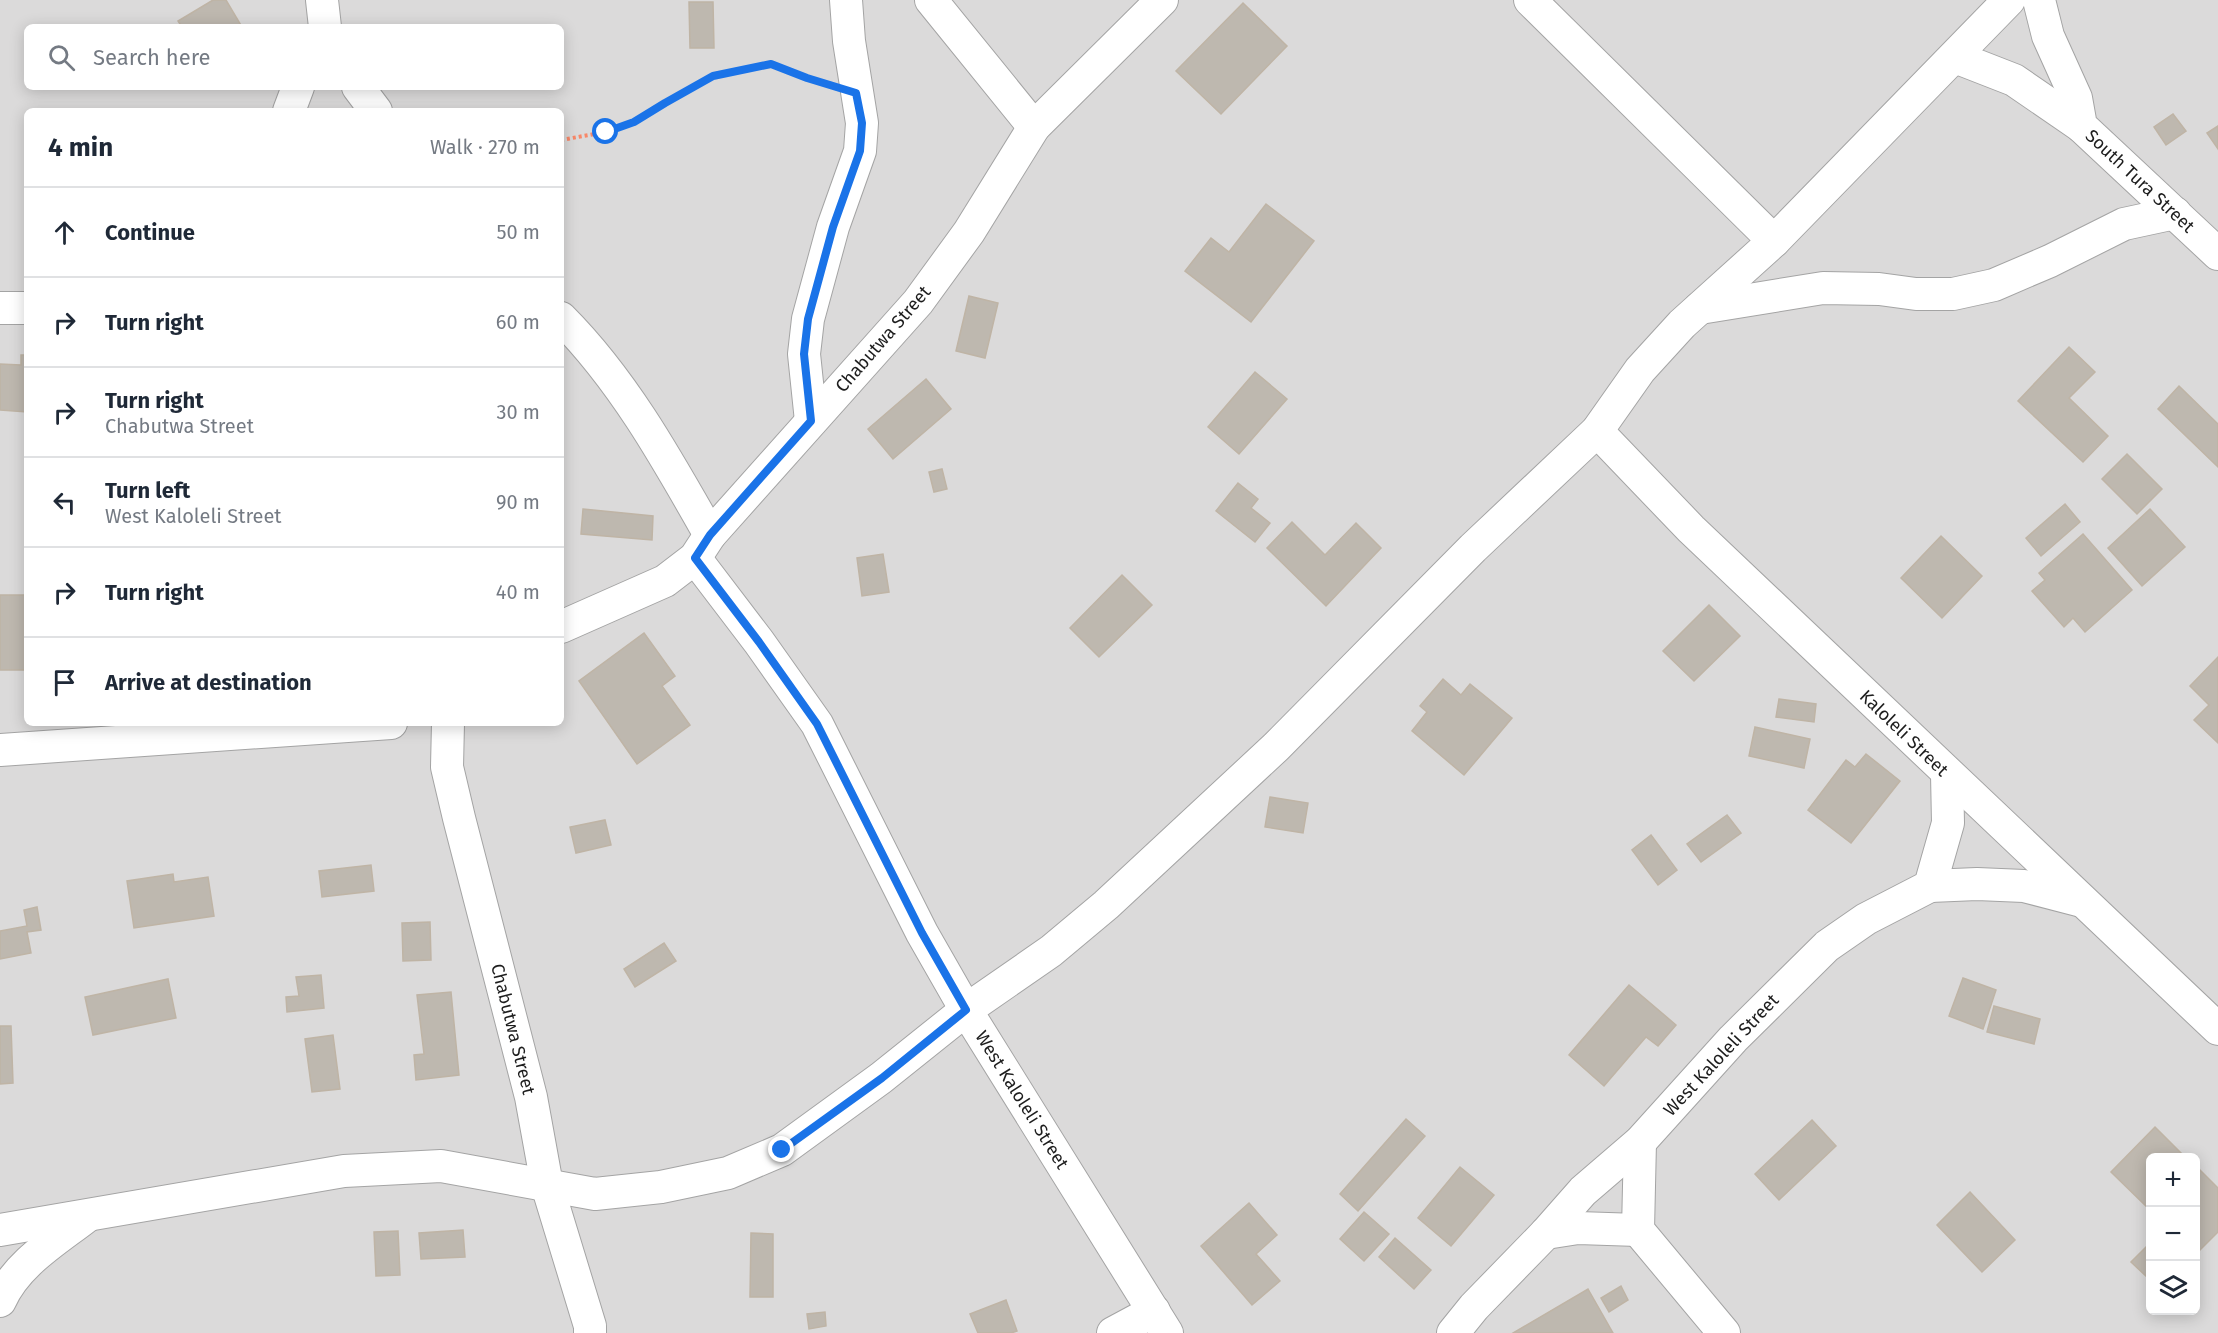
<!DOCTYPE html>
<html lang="en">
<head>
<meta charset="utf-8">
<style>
	body { margin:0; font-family:"Fira Sans",sans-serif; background:#f6f6f7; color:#1f2937 }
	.controls { position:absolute; right:18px; bottom:18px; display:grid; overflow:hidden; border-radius:9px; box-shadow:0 3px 15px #0003 }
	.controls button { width:54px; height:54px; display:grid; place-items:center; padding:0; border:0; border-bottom:2px solid #e0e1e3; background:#fff; color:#1f2937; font:30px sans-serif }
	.stop { position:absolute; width:18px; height:18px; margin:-14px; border:4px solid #1a73e8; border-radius:50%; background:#fff }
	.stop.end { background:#1a73e8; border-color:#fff; box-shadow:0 2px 6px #0008 }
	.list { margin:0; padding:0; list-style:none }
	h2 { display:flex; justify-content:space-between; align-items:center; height:78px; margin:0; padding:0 24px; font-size:26px }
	h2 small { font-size:20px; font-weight:400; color:#747a83 }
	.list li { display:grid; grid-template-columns:39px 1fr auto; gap:18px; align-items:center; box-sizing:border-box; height:90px; padding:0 24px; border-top:2px solid #e0e1e3 }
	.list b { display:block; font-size:22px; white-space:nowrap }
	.list p { margin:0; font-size:20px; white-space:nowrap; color:#747a83 }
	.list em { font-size:20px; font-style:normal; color:#747a83 }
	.icon { flex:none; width:33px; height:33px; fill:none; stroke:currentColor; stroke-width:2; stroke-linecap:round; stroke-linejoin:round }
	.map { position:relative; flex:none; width:2218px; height:1333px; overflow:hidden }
	.search { position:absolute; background:#fff; box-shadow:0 3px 15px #0003; left:24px; top:24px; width:540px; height:66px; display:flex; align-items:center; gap:15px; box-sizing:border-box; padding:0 21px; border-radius:9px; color:#747a83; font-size:22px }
	.panel { position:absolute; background:#fff; box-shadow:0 3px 15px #0003; left:24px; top:108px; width:540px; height:618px; border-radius:9px }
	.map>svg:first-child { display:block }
	.residential { fill:#dbdada; fill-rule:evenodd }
	.building { fill:#beb8af; stroke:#bfb4a5; stroke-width:1.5 }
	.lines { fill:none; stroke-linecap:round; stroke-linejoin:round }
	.minor-casing { stroke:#a4a4a4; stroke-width:34 }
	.path { stroke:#f88869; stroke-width:4; stroke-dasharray:3 3; stroke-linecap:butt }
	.minor { stroke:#fff; stroke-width:32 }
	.route { stroke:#1a73e8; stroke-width:8 }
	.labels { text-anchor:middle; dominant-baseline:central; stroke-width:4.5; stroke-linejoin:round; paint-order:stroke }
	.street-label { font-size:18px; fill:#1d1d1d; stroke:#fff }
</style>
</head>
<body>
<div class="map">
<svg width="2218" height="1333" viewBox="0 0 2218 1333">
	<rect width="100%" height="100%" fill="#eeebe2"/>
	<!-- residential -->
	<path class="residential" d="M0,0h2218v1333h-2218zM27,27h534v60h-534zM27,111h534v612h-534zM2150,1158h46v152h-46z"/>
	<!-- building -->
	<g class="building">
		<path d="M213,0h13l16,27h-60l-4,-6z"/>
		<path d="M689,2h24l1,46h-24z"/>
		<path d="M1243,3l44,43 -66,68 -45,-43z"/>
		<path d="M2173,114l13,17 -20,14 -12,-18z"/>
		<path d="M2218,126v23l-11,-16z"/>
		<path d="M1266,204l48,37 -63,81 -66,-51 26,-33 18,14z"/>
		<path d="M969,296l29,7 -13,55 -29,-7z"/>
		<path d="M2069,347l26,25 -26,26 39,38 -25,26 -65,-61z"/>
		<path d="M21,355h6v57l-27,-2v-46l21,1z"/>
		<path d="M1255,372l32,27 -48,55 -31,-27z"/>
		<path d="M926,379l25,30 -58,50 -25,-30z"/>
		<path d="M2179,386l39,38v43l-60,-58z"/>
		<path d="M2127,454l35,35 -25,25 -35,-35z"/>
		<path d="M942,469l5,20 -13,3 -5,-20z"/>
		<path d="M1238,483l20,16 -7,9 19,15 -15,19 -39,-31z"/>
		<path d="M2065,504l15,18 -39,34 -15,-18z"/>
		<path d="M583,509l70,7 -1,24 -71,-6z"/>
		<path d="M2150,509l35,38 -43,39 -34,-38z"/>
		<path d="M1292,522l33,33 31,-32 25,25 -55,58 -59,-58z"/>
		<path d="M2083,534l49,56 -47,42 -12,-14 -9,9 -32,-36 13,-11 -6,-7z"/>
		<path d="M1941,536l41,40 -40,42 -41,-40z"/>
		<path d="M883,554l6,38 -27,4 -5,-38z"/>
		<path d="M1122,575l30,30 -53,52 -29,-29z"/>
		<rect x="0" y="595" width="27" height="75"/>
		<path d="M1709,605l31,31 -46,45 -31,-30z"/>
		<path d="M644,633l31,43 -13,10 28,39 -53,39 -58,-83z"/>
		<path d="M2218,657v86l-24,-23 15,-15 -19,-19z"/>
		<path d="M1443,679l18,16 9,-11 42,34 -48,57 -52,-44 15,-19 -7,-6z"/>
		<path d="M1779,699l37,5 -2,18 -38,-5z"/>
		<path d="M1755,727l55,12 -6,29 -55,-12z"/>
		<path d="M1866,754l34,27 -49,62 -43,-33 38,-50 9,7z"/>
		<path d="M1270,797l38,6 -5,30 -38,-6z"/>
		<path d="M1727,815l14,18 -40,29 -14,-18z"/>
		<path d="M605,820l6,25 -35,8 -6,-26z"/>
		<path d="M1651,835l26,35 -19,15 -26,-35z"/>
		<path d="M371,865l3,26 -52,6 -3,-26z"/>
		<path d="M173,874l1,8 34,-5 6,39 -80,12 -7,-47z"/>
		<path d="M37,907l4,23 -14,2 4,21 -31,6v-28l27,-5 -3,-16z"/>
		<path d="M430,922l1,38 -28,1 -1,-38z"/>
		<path d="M664,943l12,18 -41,26 -11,-18z"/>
		<path d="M321,975l3,33 -37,4 -1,-15 13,-1 -3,-19z"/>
		<path d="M1963,978l33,12 -13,39 -34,-13z"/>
		<path d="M168,979l8,39 -83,17 -8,-38z"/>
		<path d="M1629,985l47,40 -18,21 -12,-9 -42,49 -35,-31z"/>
		<path d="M451,992l8,83 -43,5 -2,-25 10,-1 -7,-59z"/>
		<path d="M1994,1006l46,13 -6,25 -47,-12z"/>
		<path d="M0,1026h11l2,57 -13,1z"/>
		<path d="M333,1035l7,54 -28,3 -7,-53z"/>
		<path d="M1406,1119l19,17 -67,75 -18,-17z"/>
		<path d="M1812,1120l24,26 -57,54 -24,-26z"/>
		<path d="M2155,1127l31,31h-36v52l-39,-38z"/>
		<path d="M2196,1166l22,22v44l-22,22z"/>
		<path d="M1460,1167l34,28 -43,51 -33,-28z"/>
		<path d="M1970,1192l45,48 -33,32 -45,-47z"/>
		<path d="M1249,1203l28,32 -21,19 24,27 -28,24 -51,-59z"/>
		<path d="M1364,1212l25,22 -25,27 -24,-22z"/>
		<path d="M463,1230l2,27 -44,2 -2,-26z"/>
		<path d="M398,1231l2,44 -24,1 -2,-44z"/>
		<path d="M751,1233l22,1v63h-23z"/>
		<path d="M1395,1238l36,32 -17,19 -35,-32z"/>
		<path d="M2146,1247l4,4v25l-2,2 -17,-16z"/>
		<path d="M1621,1286l7,14 -19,12 -8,-14z"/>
		<path d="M1588,1289l25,44h-100z"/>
		<path d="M1006,1300l11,31 -6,2h-33l-8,-19z"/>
		<path d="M825,1312l1,14 -17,3 -2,-15z"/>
	</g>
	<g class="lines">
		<defs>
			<g id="minor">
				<path d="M322,0l3,27"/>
				<path d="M931,0l103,127"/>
				<path d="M1530,0l244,241"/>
				<path d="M2039,0l9,36 28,62 5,28 137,128"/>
				<path d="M1955,57l59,23 67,46"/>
				<path d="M358,87l18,24"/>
				<path d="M289,111l9,-24"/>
				<path d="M0,308h27"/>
				<path d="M1700,308l123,-20 56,1 37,5h37l41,-9 56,-24 74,-37 51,-11"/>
				<path d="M561,318c62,62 106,141 149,217"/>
				<path d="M811,421l-7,-67 4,-35 25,-92 27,-76 2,-28 -13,-82 -3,-41"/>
				<path d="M1597,431l94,98 527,500"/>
				<path d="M695,558l64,84 58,82 105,209 44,77 201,323"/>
				<path d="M561,627l104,-46 30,-23 15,-23 208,-233 51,-70 65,-105 128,-127"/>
				<path d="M448,723l-1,44 12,51 72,279 16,88 43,141v7"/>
				<path d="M0,750l391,-27"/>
				<path d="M1930,886l47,-2 47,2 54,14"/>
				<path d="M1640,1142l-2,88 86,103"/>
				<path d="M0,1230l344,-59 97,-5 154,28 66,-7 67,-14 54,-23 99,-72 85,-68 85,-59 55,-46 170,-158 197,-199 124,-117 43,-61 42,-46 92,-83 235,-241"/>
				<path d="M1546,1233l32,-5 60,2"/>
				<path d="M0,1301c16,-37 55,-60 86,-84"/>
				<path d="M1113,1333l41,-22"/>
				<path d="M1453,1333l21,-26 72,-74 37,-42 57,-49 93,-103 94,-93 39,-27 64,-33 18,-63 -1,-49"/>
			</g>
		</defs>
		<!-- minor casing -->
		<use href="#minor" class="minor-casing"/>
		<!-- path -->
		<path class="path" d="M561,140l45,-8 28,-10 31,-19 48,-26 58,-13 50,19"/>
		<!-- minor -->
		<use href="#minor" class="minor"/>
	</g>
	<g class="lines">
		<!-- route -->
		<path class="route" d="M606,132l28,-10 31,-19 48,-27 58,-12 36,14 49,15 6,30 -2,28 -27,76 -25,92 -4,35 7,67 -101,114 -15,23 64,84 58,82 105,209 44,77 -84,68 -100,72"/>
	</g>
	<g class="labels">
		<!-- street labels -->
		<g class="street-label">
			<text transform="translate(2140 181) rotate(43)">South Tura Street</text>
			<text transform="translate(883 339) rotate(-49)">Chabutwa Street</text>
			<text transform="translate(1904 733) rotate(44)">Kaloleli Street</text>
			<text transform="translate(513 1029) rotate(76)">Chabutwa Street</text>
			<text transform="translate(1721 1055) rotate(-47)">West Kaloleli Street</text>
			<text transform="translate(1022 1100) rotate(58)">West Kaloleli Street</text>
		</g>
	</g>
</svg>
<div class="controls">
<button>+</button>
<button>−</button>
<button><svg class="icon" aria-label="layers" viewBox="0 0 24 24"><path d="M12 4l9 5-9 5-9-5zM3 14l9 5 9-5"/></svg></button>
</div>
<div class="stop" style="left:606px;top:132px"></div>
<div class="stop end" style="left:782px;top:1150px"></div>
<div class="search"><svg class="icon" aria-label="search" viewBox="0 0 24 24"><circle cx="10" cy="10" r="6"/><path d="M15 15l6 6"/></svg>Search here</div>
<section class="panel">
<h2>4 min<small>Walk · 270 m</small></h2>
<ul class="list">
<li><svg class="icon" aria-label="ahead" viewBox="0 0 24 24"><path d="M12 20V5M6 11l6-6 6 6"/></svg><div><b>Continue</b></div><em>50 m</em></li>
<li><svg class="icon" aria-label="right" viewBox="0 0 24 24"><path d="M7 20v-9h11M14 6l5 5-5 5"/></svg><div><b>Turn right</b></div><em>60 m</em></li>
<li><svg class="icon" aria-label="right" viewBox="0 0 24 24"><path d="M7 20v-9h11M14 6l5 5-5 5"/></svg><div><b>Turn right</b><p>Chabutwa Street</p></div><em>30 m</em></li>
<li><svg class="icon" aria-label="left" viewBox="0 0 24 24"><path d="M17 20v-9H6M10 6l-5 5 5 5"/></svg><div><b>Turn left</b><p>West Kaloleli Street</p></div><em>90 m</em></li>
<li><svg class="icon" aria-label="right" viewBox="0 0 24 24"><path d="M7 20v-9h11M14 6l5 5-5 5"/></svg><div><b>Turn right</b></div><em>40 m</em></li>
<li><svg class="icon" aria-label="arrive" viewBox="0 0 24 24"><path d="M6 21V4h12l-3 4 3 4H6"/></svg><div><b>Arrive at destination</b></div></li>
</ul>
</section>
</div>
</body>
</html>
